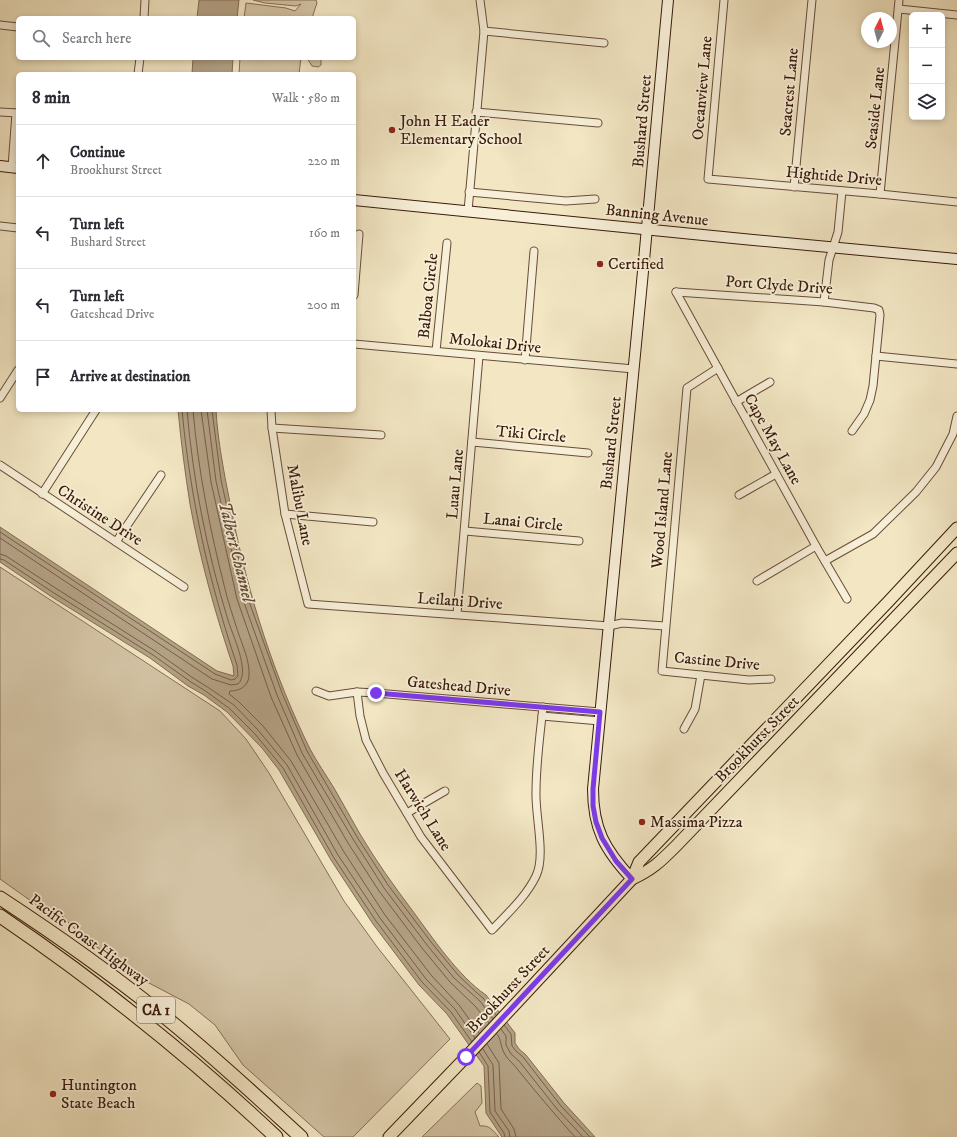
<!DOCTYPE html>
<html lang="en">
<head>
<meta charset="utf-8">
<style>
	body { margin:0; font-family:"IM FELL DW Pica",serif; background:#f2f2f3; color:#2b2b33 }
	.controls { position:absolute; right:12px; top:12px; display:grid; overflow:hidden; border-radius:6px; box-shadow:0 2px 6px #0003 }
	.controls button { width:36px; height:36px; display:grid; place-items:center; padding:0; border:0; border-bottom:1px solid #e1e1e2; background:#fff; color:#2b2b33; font:20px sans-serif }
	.compass { position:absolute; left:861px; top:12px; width:36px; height:36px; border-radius:50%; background:#fff; box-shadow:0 2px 6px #0003; rotate:6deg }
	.stop { position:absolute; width:12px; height:12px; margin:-9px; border:3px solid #7c3aed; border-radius:50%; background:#fff }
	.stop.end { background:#7c3aed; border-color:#fff; box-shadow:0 1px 4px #0008 }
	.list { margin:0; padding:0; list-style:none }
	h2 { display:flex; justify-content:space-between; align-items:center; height:52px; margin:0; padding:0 16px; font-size:17px }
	h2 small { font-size:13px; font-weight:400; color:#7c7c81 }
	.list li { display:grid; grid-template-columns:26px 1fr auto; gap:12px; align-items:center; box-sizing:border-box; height:72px; padding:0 16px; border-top:1px solid #e1e1e2 }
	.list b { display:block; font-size:15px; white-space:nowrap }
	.list p { margin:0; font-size:13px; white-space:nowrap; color:#7c7c81 }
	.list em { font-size:13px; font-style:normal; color:#7c7c81 }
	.icon { flex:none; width:22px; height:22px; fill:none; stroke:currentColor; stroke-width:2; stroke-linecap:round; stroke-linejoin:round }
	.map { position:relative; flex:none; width:957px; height:1137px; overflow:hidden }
	.search { position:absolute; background:#fff; box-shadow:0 2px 6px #0003; left:16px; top:16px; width:340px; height:44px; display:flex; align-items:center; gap:10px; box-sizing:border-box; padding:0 14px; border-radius:6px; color:#7c7c81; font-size:15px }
	.panel { position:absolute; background:#fff; box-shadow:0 2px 6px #0003; left:16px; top:72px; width:340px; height:340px; border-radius:6px }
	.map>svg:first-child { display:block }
	.green { fill:#d3c3a4; stroke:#866e57 }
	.water { fill:#b3a184; stroke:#836b53 }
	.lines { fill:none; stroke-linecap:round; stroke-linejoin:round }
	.shore { stroke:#765e47; stroke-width:1 }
	.street-casing { stroke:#684d38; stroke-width:9 }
	.secondary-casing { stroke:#3a1a0a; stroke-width:12 }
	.primary-casing { stroke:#3a1a0a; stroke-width:13 }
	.highway-casing { stroke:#3a1a0a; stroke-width:15 }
	.street { stroke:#f7efd8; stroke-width:7 }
	.secondary { stroke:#f7efd8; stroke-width:10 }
	.primary { stroke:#f2e6c3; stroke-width:11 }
	.highway { stroke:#f2e6c3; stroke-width:13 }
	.route { stroke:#7c3aed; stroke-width:5 }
	.poi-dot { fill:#8f2418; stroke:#f7efd8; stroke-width:1.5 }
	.labels { text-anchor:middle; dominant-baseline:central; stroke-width:3.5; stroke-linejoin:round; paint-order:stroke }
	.shield { fill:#f7efd8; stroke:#735a48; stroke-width:1 }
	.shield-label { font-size:15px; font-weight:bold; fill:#3a1a0a }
	.street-label { font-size:16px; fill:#3a1a0a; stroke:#f7efd8 }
	.poi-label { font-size:16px; fill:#3a1a0a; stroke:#f7efd8; text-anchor:start }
	.water-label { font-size:17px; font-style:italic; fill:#644935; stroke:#f7efd8 }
</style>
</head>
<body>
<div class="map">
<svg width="957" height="1137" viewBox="0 0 957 1137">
	<rect width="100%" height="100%" fill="#f2e6c3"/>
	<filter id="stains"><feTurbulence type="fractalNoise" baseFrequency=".005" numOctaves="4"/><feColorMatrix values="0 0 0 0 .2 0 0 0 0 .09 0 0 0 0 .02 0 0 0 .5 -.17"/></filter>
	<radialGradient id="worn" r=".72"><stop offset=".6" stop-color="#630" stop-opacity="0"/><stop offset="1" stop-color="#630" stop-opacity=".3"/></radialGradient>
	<!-- green -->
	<g class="green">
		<path d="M253,0h63l1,3 -5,15h-68l2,-15 40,5 9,3 6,-7 -5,2 -31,-3z"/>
		<path d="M240,58h61l-2,16h-60z"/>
		<path d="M307,58h14v7l-3,2 -6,-1z"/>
		<path d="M0,567l220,144 26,28 23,34 75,128 34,47 72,91 -97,98h-29l-81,-72 -28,-40 -26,-21 -40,-21 -64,-44 -25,-25 -19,-6 -41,-29z"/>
		<path d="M477,1083l4,3 1,17 -7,9 5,14c10,-1 12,4 19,11h-77z"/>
	</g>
	<!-- water -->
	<g class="water">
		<path d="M199,0h40l-2,18h-40z"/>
		<path d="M193,58h40l-1,16h-40z"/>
		<path d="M178,410h38c2,36 10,72 17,108 16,79 41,158 77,231 7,13 16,26 24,39 9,15 17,31 26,46 16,27 34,52 52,76 20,27 46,66 74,85l29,38v10l4,6 7,6 38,48 31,34h-93l-16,-24 -2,-47 -37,-52 -28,-29 -46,-61 -42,-64 -52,-90 -17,-22 -35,-36 -23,-17 -16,-9 -38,-28 -98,-61 -52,-35v-35l217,144 17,5 -1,-10c-18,-53 -33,-107 -43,-162 -5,-31 -9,-63 -12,-94z"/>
	</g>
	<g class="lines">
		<!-- shore -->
		<g class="shore">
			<path d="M193,410c5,60 17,120 32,179 3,13 8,27 12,40 5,16 13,31 12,47 -1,11 -10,15 -19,15l-1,3 9,7 25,25 28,35 53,91 41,63 46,60 28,30 20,28"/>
			<path d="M201,410l10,72 26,117 34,98 26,58 51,88 31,48 43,57 28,34 25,24 14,17"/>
			<path d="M207,410l9,71 26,116 35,98 25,58 51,86 31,49 43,57 27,33 26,23 13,18"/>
			<path d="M212,410l9,70 26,116 35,97 25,58 50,86 31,48 43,57 27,33 19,18 6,5 13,17"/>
			<path d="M0,532l215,142 16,6 4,-1 3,-3 -1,-11c-28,-83 -47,-168 -55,-255"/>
			<path d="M0,538l212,141 19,6 7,-1c13,-12 -6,-50 -10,-64 -21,-68 -35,-139 -41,-210"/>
			<path d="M0,554l6,2 51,33 98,62 38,27 16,10 25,17 24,25 29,35 51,90 42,63 46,61 29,30 20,29"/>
			<path d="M0,559l4,1 50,33 99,62 38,27 16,10 23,17 25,25 28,34 51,90 42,63 46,61 29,30 21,30"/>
			<path d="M504,1025l7,9 1,12 4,5 7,6 38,49 29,31"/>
			<path d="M501,1029l5,7v9l5,9 8,7 38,48 26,28"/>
			<path d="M497,1034c5,6 3,14 9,22 3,5 9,9 12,14 19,23 37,45 57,67"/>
			<path d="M487,1044l12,19 2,46 13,20 2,8"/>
			<path d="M483,1049l10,16 2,46 14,20 1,6"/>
			<path d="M479,1052l9,14 2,46 14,21 1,4"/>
		</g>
		<defs>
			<g id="street">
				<path d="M724,0l-16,179 172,15 77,8"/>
				<path d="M899,9l58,6"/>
				<path d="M144,18l1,-18"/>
				<path d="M0,25l18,2"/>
				<path d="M484,31l120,12"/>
				<path d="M138,74l2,-16"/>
				<path d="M0,112l18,1"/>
				<path d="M476,112l122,11"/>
				<path d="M12,167l4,-54"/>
				<path d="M794,187l18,-187"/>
				<path d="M469,192l97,9 29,-2"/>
				<path d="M880,194l19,-194"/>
				<path d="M468,211l16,-180 -4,-31"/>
				<path d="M0,226l18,2"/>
				<path d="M676,292l140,254 31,53"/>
				<path d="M676,292l148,10 50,6 5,2 1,5 -7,71 -3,14 -6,14 -12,17"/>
				<path d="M354,295l5,-61"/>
				<path d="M824,302l5,-42 9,-28 4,-41"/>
				<path d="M354,344l280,25"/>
				<path d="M436,351l11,-108"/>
				<path d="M876,356l81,8"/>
				<path d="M525,360l9,-109"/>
				<path d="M718,368l-31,20 -25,283 87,9 22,-1"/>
				<path d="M0,398l18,-28"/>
				<path d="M736,402l34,-20"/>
				<path d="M271,410l1,18 13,86 23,90 301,22 13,-3 43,3"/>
				<path d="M272,428l109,7"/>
				<path d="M472,442l116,11"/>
				<path d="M0,465l184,122"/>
				<path d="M42,494l54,-84"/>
				<path d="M739,495l37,-21"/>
				<path d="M285,514l88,8"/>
				<path d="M465,531l114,10"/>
				<path d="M116,542l45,-67"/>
				<path d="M825,561l48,-27 43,-42 20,-25 17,-33 4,-18"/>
				<path d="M757,581l59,-35"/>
				<path d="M457,614l22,-258"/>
				<path d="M316,691l13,5 28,-4 19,1 224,19"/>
				<path d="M357,692l3,24 6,24 17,33 38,64 71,93c15,-16 34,-33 44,-54 10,-20 -1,-61 0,-84 0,-28 4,-57 7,-85"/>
				<path d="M542,716l58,5"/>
				<path d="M684,729l11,-20 6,-34"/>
				<path d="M407,813l38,-22"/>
			</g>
			<g id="secondary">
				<path d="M0,166l18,2"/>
				<path d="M354,200l389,39 214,20"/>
				<path d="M632,879c-27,-29 -39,-50 -39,-90l49,-507 26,-282"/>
			</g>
			<g id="primary">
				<path d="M632,879c20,-9 29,-18 44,-33l281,-293"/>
				<path d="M389,1137l77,-80 166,-178 7,-17 249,-260 69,-74"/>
			</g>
			<g id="highway">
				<path d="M0,898c55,36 109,74 160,115 49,39 95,82 141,124"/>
				<path d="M0,916c97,66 190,140 276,221"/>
			</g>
		</defs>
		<!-- street casing -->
		<use href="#street" class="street-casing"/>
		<!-- secondary casing -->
		<use href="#secondary" class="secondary-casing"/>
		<!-- primary casing -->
		<use href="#primary" class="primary-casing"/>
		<!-- highway casing -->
		<use href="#highway" class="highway-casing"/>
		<!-- street -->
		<use href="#street" class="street"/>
		<!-- secondary -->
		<use href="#secondary" class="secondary"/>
		<!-- primary -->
		<use href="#primary" class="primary"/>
		<!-- highway -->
		<use href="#highway" class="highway"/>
	</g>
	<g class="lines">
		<!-- route -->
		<path class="route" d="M376,693l224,19 -7,77v17l3,16 6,16 14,23 16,18 -166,178"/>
	</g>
	<!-- markers -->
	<g class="poi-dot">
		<circle cx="392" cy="130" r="4"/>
		<circle cx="600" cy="264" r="4"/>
		<circle cx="642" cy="822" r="4"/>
		<circle cx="53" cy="1094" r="4"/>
	</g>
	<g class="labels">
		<!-- shield labels -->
		<rect class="shield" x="137" y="997" width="38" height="26" rx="3"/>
		<g class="shield-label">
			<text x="156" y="1010">CA 1</text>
		</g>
		<!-- street labels -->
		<g class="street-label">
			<text transform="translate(702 88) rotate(-85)">Oceanview Lane</text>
			<text transform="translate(789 92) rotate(-85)">Seacrest Lane</text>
			<text transform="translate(875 108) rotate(-84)">Seaside Lane</text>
			<text transform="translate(642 121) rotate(-85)">Bushard Street</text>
			<text transform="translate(834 176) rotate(5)">Hightide Drive</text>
			<text transform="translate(657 215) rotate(6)">Banning Avenue</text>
			<text transform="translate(779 285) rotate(4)">Port Clyde Drive</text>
			<text transform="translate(428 296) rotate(-84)">Balboa Circle</text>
			<text transform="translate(495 343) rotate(6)">Molokai Drive</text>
			<text transform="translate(531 434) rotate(5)">Tiki Circle</text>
			<text transform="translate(773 439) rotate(61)">Cape May Lane</text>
			<text transform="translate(611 443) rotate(-84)">Bushard Street</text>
			<text transform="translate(455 484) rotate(-85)">Luau Lane</text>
			<text transform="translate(300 505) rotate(79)">Malibu Lane</text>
			<text transform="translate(662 510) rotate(-85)">Wood Island Lane</text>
			<text transform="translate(100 515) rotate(33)">Christine Drive</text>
			<text transform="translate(523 522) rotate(5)">Lanai Circle</text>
			<text transform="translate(460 601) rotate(4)">Leilani Drive</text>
			<text transform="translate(717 661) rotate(5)">Castine Drive</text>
			<text transform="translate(459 686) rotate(5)">Gateshead Drive</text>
			<text transform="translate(757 739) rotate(-46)">Brookhurst Street</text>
			<text transform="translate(423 810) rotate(58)">Harwich Lane</text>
			<text transform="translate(89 940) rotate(36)">Pacific Coast Highway</text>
			<text transform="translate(508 989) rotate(-47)">Brookhurst Street</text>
		</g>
		<!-- poi labels -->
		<g class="poi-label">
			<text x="400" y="121">John H Eader<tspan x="400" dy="18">Elementary School</tspan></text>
			<text x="608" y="264">Certified</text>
			<text x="650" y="822">Massima Pizza</text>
			<text x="61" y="1085">Huntington<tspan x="61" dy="18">State Beach</tspan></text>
		</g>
		<!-- water labels -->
		<g class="water-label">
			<text transform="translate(236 552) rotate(76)">Talbert Channel</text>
		</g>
	</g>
	<rect width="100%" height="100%" filter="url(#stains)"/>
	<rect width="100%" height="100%" fill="url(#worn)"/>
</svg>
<div class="controls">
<button>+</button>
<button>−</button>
<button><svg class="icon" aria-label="layers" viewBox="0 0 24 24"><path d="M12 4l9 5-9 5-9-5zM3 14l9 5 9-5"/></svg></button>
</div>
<svg class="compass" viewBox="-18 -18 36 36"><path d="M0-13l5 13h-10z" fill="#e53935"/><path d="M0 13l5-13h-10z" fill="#7c7c81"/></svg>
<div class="stop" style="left:466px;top:1057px"></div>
<div class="stop end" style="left:376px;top:693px"></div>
<div class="search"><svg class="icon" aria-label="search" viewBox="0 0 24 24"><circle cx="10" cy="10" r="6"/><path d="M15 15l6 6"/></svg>Search here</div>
<section class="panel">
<h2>8 min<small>Walk · 580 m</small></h2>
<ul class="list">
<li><svg class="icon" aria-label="ahead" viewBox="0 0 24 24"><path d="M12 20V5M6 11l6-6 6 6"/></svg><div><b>Continue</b><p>Brookhurst Street</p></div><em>220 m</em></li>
<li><svg class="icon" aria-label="left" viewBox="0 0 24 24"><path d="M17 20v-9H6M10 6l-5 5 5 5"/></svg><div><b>Turn left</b><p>Bushard Street</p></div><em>160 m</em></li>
<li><svg class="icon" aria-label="left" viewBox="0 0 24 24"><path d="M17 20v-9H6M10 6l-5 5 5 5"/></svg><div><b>Turn left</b><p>Gateshead Drive</p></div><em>200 m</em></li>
<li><svg class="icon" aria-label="arrive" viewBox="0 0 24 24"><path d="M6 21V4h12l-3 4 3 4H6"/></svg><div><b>Arrive at destination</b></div></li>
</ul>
</section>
</div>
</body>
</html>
